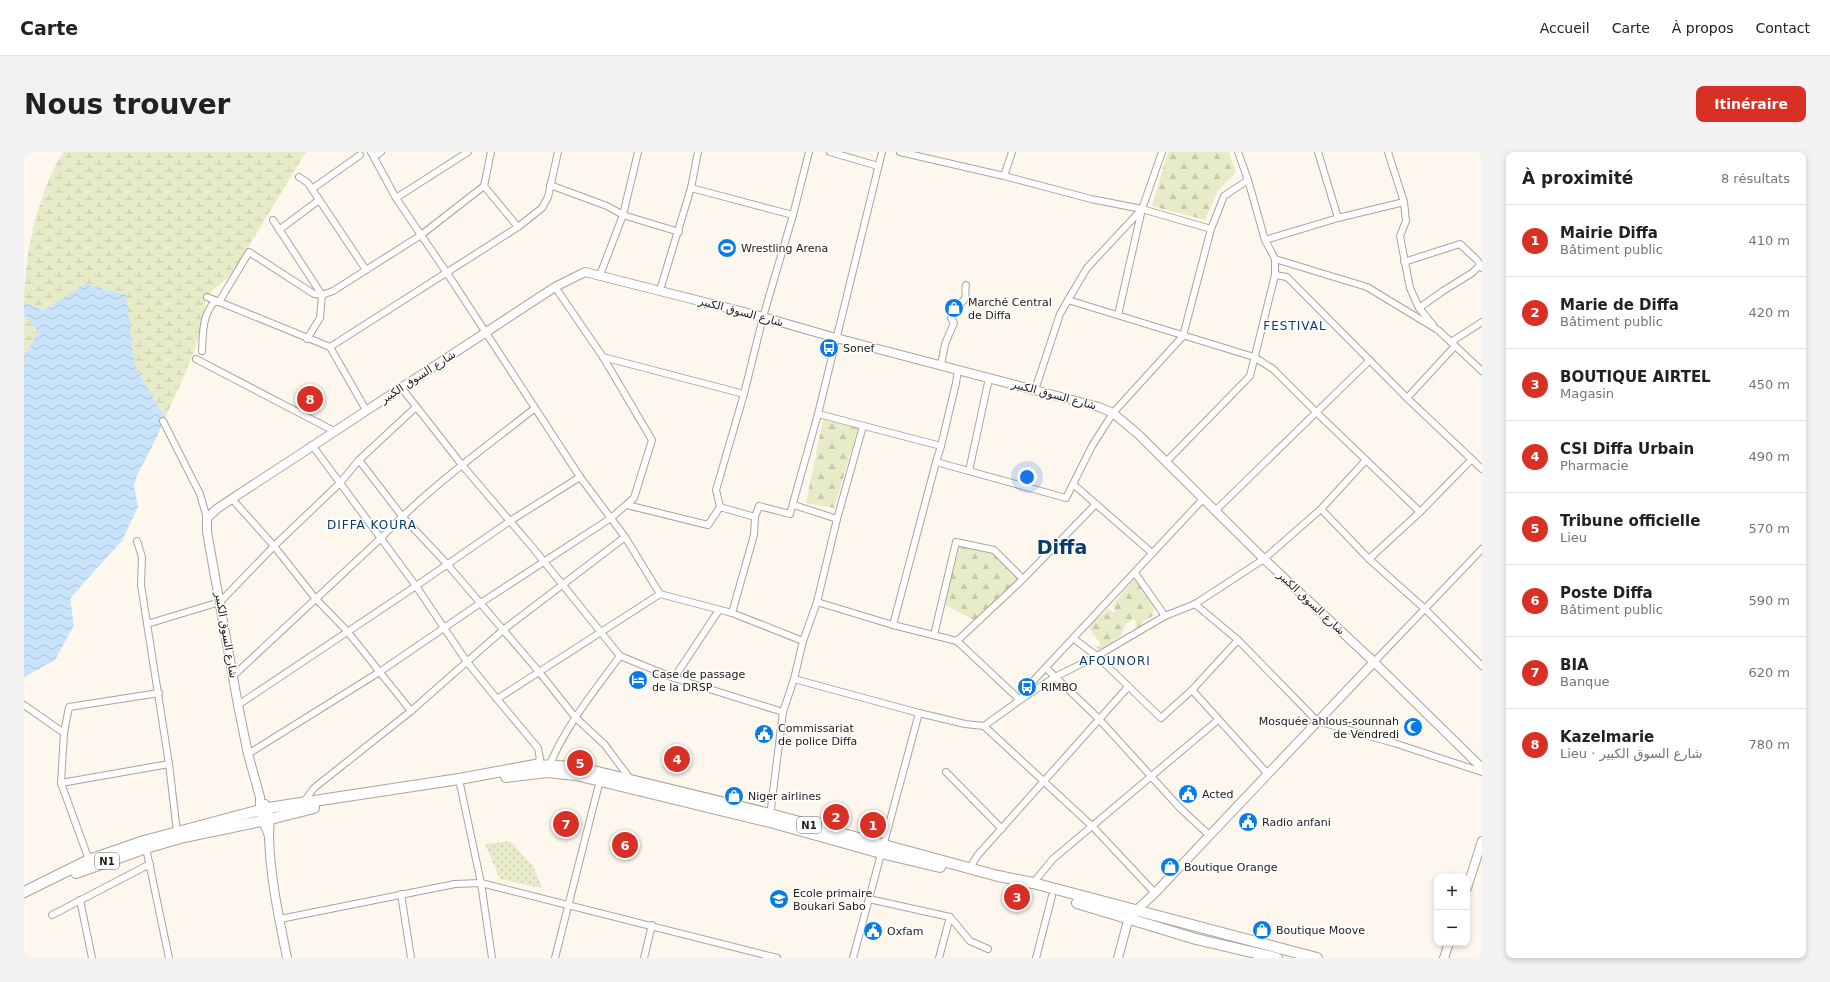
<!DOCTYPE html>
<html lang="fr">
<head>
<meta charset="utf-8">
<style>
	body { margin:0; font-family:"DejaVu Sans","Noto Sans Arabic",sans-serif; background:#f2f2f2; color:#202124 }
	.controls { position:absolute; right:12px; bottom:12px; display:grid; overflow:hidden; border-radius:8px; box-shadow:0 2px 6px #0003 }
	.controls button { width:36px; height:36px; display:grid; place-items:center; padding:0; border:0; border-bottom:1px solid #e0e0e0; background:#fff; color:#202124; font:20px sans-serif }
	.you { position:absolute; left:1003px; top:325px; width:14px; height:14px; margin:-10px; border:3px solid #fff; border-radius:50%; background:#1a73e8; box-shadow:0 0 0 6px #1a73e833 }
	.badge { display:grid; place-items:center; width:26px; height:26px; border-radius:50%; background:#d93025; color:#fff; font-size:13px; font-weight:700 }
	.pin { position:absolute; translate:-50% -50%; border:2px solid #fff; box-shadow:0 1px 4px #0006 }
	.list { margin:0; padding:0; list-style:none }
	h2 { display:flex; justify-content:space-between; align-items:center; height:52px; margin:0; padding:0 16px; font-size:17px }
	h2 small { font-size:13px; font-weight:400; color:#757577 }
	.list li { display:grid; grid-template-columns:26px 1fr auto; gap:12px; align-items:center; box-sizing:border-box; height:72px; padding:0 16px; border-top:1px solid #e0e0e0 }
	.list b { display:block; font-size:15px; white-space:nowrap }
	.list p { margin:0; font-size:13px; white-space:nowrap; color:#757577 }
	.list em { font-size:13px; font-style:normal; color:#757577 }
	.map { position:relative; flex:none; width:1458px; height:806px; overflow:hidden; border-radius:8px }
	header { display:flex; align-items:center; gap:24px; box-sizing:border-box; height:56px; padding:0 20px; background:#fff; border-bottom:1px solid #e0e0e0 }
	header strong { font-size:19px }
	nav { display:flex; gap:22px; margin-inline-start:auto; font-size:14px }
	.intro { display:flex; align-items:center; justify-content:space-between; box-sizing:border-box; height:96px; padding:0 24px }
	h1 { margin:0; font-size:28px }
	.button { padding:10px 18px; border-radius:8px; background:#d93025; color:#fff; font-size:14px; font-weight:700 }
	main { display:flex; gap:24px; padding:0 24px }
	aside { flex:1; background:#fff; border-radius:8px; box-shadow:0 2px 6px #0003 }
	.map>svg:first-child { display:block }
	.green { fill:url(#green-dots) }
	.forest { fill:url(#forest-firs) }
	.wetland { fill:url(#wetland-marsh) }
	.water { fill:url(#water-waves) }
	.lines { fill:none; stroke-linecap:round; stroke-linejoin:round }
	.minor-casing { stroke:#aca499; stroke-width:8 }
	.tertiary-casing { stroke:#aca499; stroke-width:10 }
	.trunk-casing { stroke:#aca499; stroke-width:12 }
	.minor { stroke:#fff; stroke-width:6 }
	.tertiary { stroke:#fff; stroke-width:8 }
	.trunk { stroke:#fff; stroke-width:10 }
	.labels { text-anchor:middle; dominant-baseline:central; stroke-width:3; stroke-linejoin:round; paint-order:stroke }
	.shield { fill:#fff; stroke:#656360; stroke-width:1 }
	.shield-label { font-size:10px; font-weight:bold; fill:#23201c }
	.poi-label { font-size:11px; fill:#23201c; stroke:#fff; text-anchor:start }
	.street-label { font-size:11px; fill:#23201c; stroke:#fff }
	.neighbourhood-label { font-size:12px; letter-spacing:1px; fill:#093b6c; stroke:#fff }
	.town-label { font-size:19px; font-weight:bold; fill:#093b6c; stroke:#fff }
</style>
</head>
<body>
<header>
<strong>Carte</strong>
<nav><a>Accueil</a><a>Carte</a><a>À propos</a><a>Contact</a></nav>
</header>
<div class="intro"><h1>Nous trouver</h1><a class="button">Itinéraire</a></div>
<main>
<div class="map">
<svg width="1458" height="806" viewBox="0 0 1458 806">
	<defs>
		<pattern id="green-dots" width="8" height="8" patternUnits="userSpaceOnUse"><rect width="8" height="8" fill="#e8ebc8"/><path d="M2 2h.1M6 6h.1" fill="none" stroke="#c7c9ab" stroke-width="1.8" stroke-linecap="round"/></pattern>
		<pattern id="forest-firs" width="22" height="20" patternUnits="userSpaceOnUse"><rect width="22" height="20" fill="#e8ebc8"/><path d="M5 1l3.5 6h-7zM16 11l3.5 6h-7z" fill="#c7c9ab"/></pattern>
		<pattern id="wetland-marsh" width="20" height="14" patternUnits="userSpaceOnUse"><rect width="20" height="14" fill="#e8ebc8"/><path d="M1 5h8M5 5V1M11 12h8M15 12V8" fill="none" stroke="#c7c9ab"/></pattern>
		<pattern id="water-waves" width="16" height="10" patternUnits="userSpaceOnUse"><rect width="16" height="10" fill="#c9e3fb"/><path d="M0 5q4-4 8 0t8 0" fill="none" stroke="#acc2d7"/></pattern>
	</defs>
	<rect width="100%" height="100%" fill="#fef7ee"/>
	<!-- green -->
	<path class="green" d="M486,689l23,25 9,22 -42,-9 -15,-35z"/>
	<!-- forest -->
	<g class="forest">
		<path d="M1144,0h61l7,20 -19,20 -12,28 -53,-14z"/>
		<path d="M799,268l35,8 -24,80 -28,-5z"/>
		<path d="M934,391l35,9 29,28 -45,42 -37,-20z"/>
		<path d="M1110,427l20,24 -1,13 -8,4 -7,8 -3,1 1,-8 -3,-2 -7,5 -6,13 -6,3 -3,5 -7,5 -8,-2 3,-2v-4l-10,-14 2,-8 10,-4 7,-7 7,4 -2,-9z"/>
	</g>
	<!-- wetland -->
	<g class="wetland">
		<path d="M39,0h243l-73,120 -5,6 -22,18c-3,43 -23,83 -41,122l-30,-52 -10,-71 -40,-11 -40,26 -21,-7c0,-49 14,-109 39,-151z"/>
		<path d="M0,163l15,17 -15,24z"/>
	</g>
	<!-- water -->
	<path class="water" d="M61,132l41,11 9,71 30,52 -11,25 -17,32 -3,11 4,21 -16,34 -34,37 -18,21 4,26 -19,35 -31,17v-321l15,-24 -15,-17v-12l21,7z"/>
	<g class="lines">
		<defs>
			<g id="minor">
				<path d="M347,0l25,46 25,37 26,38 133,204 45,60 35,57"/>
				<path d="M806,0l48,14"/>
				<path d="M876,0l104,24 87,23 51,10 69,20"/>
				<path d="M1294,0l20,66"/>
				<path d="M1364,0l16,50 2,19 -6,15 10,52 9,20 14,17"/>
				<path d="M350,5l7,-5"/>
				<path d="M980,24l8,-24"/>
				<path d="M275,25l9,6 58,87"/>
				<path d="M526,33l57,21 16,9 56,17"/>
				<path d="M460,34l34,41"/>
				<path d="M667,36l102,27"/>
				<path d="M288,37l48,-34"/>
				<path d="M372,46l72,-46"/>
				<path d="M249,68l49,75 -2,23 -13,21"/>
				<path d="M255,78l40,-30"/>
				<path d="M1241,88l73,-22 66,-16"/>
				<path d="M1251,107l92,28 71,43 44,41"/>
				<path d="M1380,110l56,-18 17,16 5,8"/>
				<path d="M576,123l23,-60 15,-63"/>
				<path d="M1251,123l12,2 120,121 75,71"/>
				<path d="M636,138l31,-102 7,-36"/>
				<path d="M183,145l123,50 188,-120 24,-19 6,-11 10,-45"/>
				<path d="M1044,148l186,57 19,12 43,43 104,100"/>
				<path d="M1395,156l24,-17 29,-18 8,-8"/>
				<path d="M1094,163l24,-106 20,-57"/>
				<path d="M1427,190l31,-20"/>
				<path d="M306,195l36,63"/>
				<path d="M178,199c1,-18 0,-34 12,-49h5l30,-50 65,42 8,1 11,-4 88,-56 63,-49 7,-34"/>
				<path d="M579,205l141,37"/>
				<path d="M172,207l138,72"/>
				<path d="M917,213l4,-21 9,-21 -3,-5c4,-9 10,-13 14,-20 2,-4 -1,-8 1,-13"/>
				<path d="M377,237l3,2 58,74 71,83 87,108 54,22 109,34"/>
				<path d="M1011,238l25,-76 8,-14 19,-32 55,-59"/>
				<path d="M1383,246l48,-52"/>
				<path d="M794,262l123,32 -5,16 130,36 26,-52 21,-33 70,-77 28,-107 13,-33 24,-16"/>
				<path d="M139,269l37,73 7,24"/>
				<path d="M288,293l104,141 51,76 30,37 41,49 2,11 -5,6"/>
				<path d="M917,294l15,-63 2,-13"/>
				<path d="M335,308l43,56 45,48 93,109 35,44 30,28 26,35"/>
				<path d="M1142,310l84,-86 25,-101v-16l-10,-19 -17,-60 -10,-28"/>
				<path d="M945,319l20,-93"/>
				<path d="M1049,332l79,69"/>
				<path d="M208,347l42,47 41,52 32,33 64,80"/>
				<path d="M603,353l81,20 12,-18 35,10 4,-11 31,8 28,-100 64,-262"/>
				<path d="M770,353l43,14"/>
				<path d="M696,355l-4,-17 28,-96 19,-77 30,-102 16,-63"/>
				<path d="M1297,357l48,50 56,50 57,57"/>
				<path d="M1191,359l155,-151"/>
				<path d="M113,389l5,16 -1,28 28,179 8,68"/>
				<path d="M1345,407l51,-47 52,-53"/>
				<path d="M1111,421l30,43"/>
				<path d="M793,450l76,23 64,16 63,59 35,-23 42,-21 68,-40 30,-12 69,-45 57,-50 45,-49"/>
				<path d="M1171,452l43,36 79,81 77,22 88,29"/>
				<path d="M708,461l22,-78 1,-18"/>
				<path d="M123,472l73,-22 54,-56 66,-63 19,-23 57,-53"/>
				<path d="M869,473l43,-163"/>
				<path d="M910,483l22,-93 38,8 29,29"/>
				<path d="M1050,487l23,17 64,62 31,-28 46,-50"/>
				<path d="M933,489l65,-61 74,-76"/>
				<path d="M1350,510l108,-113"/>
				<path d="M1022,516l52,50 81,89 30,28"/>
				<path d="M209,524l147,-137c46,-49 102,-89 155,-131"/>
				<path d="M650,526l45,-68"/>
				<path d="M770,527l125,34 46,11 19,2 109,101 62,66"/>
				<path d="M1168,538l75,83"/>
				<path d="M473,547l163,-105 72,19 71,28"/>
				<path d="M0,553l40,28 -3,50 28,77"/>
				<path d="M214,553l178,-119 94,-65 70,-44"/>
				<path d="M960,574l36,-26 15,-21 168,-180"/>
				<path d="M40,581l5,-26 90,-14"/>
				<path d="M224,602l133,-83 98,-67 132,-86 23,-20 18,-58 -49,-83 -48,-70"/>
				<path d="M526,612c17,-40 45,-74 70,-108"/>
				<path d="M922,620l56,57"/>
				<path d="M37,631l108,-19"/>
				<path d="M436,632l21,99 11,75"/>
				<path d="M279,651l11,-15 97,-77 92,-81 122,-93"/>
				<path d="M746,664l13,-104 11,-33 9,-38 14,-39 20,-83 26,-93"/>
				<path d="M122,696l23,110"/>
				<path d="M946,716l7,-12 151,-169"/>
				<path d="M1009,731l20,-24 165,-139"/>
				<path d="M377,742l10,64"/>
				<path d="M845,747l81,18 -11,41"/>
				<path d="M56,748l12,58"/>
				<path d="M28,763l98,-51"/>
				<path d="M926,765l20,24 18,8"/>
				<path d="M256,767l175,-35 26,-1 296,75"/>
				<path d="M531,806l45,-178"/>
				<path d="M620,806l8,-33"/>
				<path d="M829,806l66,-245"/>
				<path d="M1012,806l16,-62"/>
			</g>
			<g id="tertiary">
				<path d="M241,652c7,11 4,20 4,32 1,41 10,82 18,122"/>
				<path d="M245,684l-9,-23v-16l-12,-43 -10,-49 -31,-173v-14l11,-10 337,-221 30,-15 178,45 73,21 263,69 14,6 26,22 125,124 110,103 108,106"/>
				<path d="M1443,736l15,-47"/>
				<path d="M1094,806l11,-41 26,-24 219,-231"/>
				<path d="M1420,806l5,-15"/>
			</g>
			<g id="trunk">
				<path d="M482,625l41,-5 29,3 194,47 111,31 59,14"/>
				<path d="M52,721l70,-25 38,-11 82,-17 48,-12"/>
				<path d="M0,740l65,-32 55,-19 124,-33 191,-29 76,-14 42,2 193,47 228,62 35,7 284,75"/>
				<path d="M1053,751l119,36 81,19"/>
			</g>
		</defs>
		<!-- minor casing -->
		<use href="#minor" class="minor-casing"/>
		<!-- tertiary casing -->
		<use href="#tertiary" class="tertiary-casing"/>
		<!-- trunk casing -->
		<use href="#trunk" class="trunk-casing"/>
		<!-- minor -->
		<use href="#minor" class="minor"/>
		<!-- tertiary -->
		<use href="#tertiary" class="tertiary"/>
		<!-- trunk -->
		<use href="#trunk" class="trunk"/>
	</g>
	<!-- icons -->
	<defs>
		<symbol id="stadium-disc" viewBox="-11 -11 22 22"><circle r="9.5" fill="#087ce3" stroke="#fff"/><path d="M0-5a6.5 5 0 1 0 0 10a6.5 5 0 1 0 0-10ZM-3.5-1.8h7v3.6h-7Z" fill="#fff"/></symbol>
		<symbol id="shop-disc" viewBox="-11 -11 22 22"><circle r="9.5" fill="#087ce3" stroke="#fff"/><path d="M-5-2.5h2.3a2.7 3.5 0 0 1 5.4 0H5L5.5 6h-11ZM-1.5-2.5h3a1.5 2.3 0 0 0-3 0Z" fill="#fff"/></symbol>
		<symbol id="bus-disc" viewBox="-11 -11 22 22"><circle r="9.5" fill="#087ce3" stroke="#fff"/><path d="M-5-6H5V4H4V6H2V4H-2V6H-4V4H-5ZM-3.5-4V0h7V-4ZM-3.5 1.2v1.5H-2V1.2ZM2 1.2v1.5H3.5V1.2Z" fill="#fff"/></symbol>
		<symbol id="hotel-disc" viewBox="-11 -11 22 22"><circle r="9.5" fill="#087ce3" stroke="#fff"/><path d="M-6-4.5h1.5V1H6V5H4.5V3h-9V5H-6ZM-4 0a1.8 1.8 0 1 1 3.6 0ZM.5 0V-2.5h3Q6-2.5 6 0Z" fill="#fff"/></symbol>
		<symbol id="mosque-disc" viewBox="-11 -11 22 22"><circle r="9.5" fill="#087ce3" stroke="#fff"/><path d="M3.5-4.9A6 6 0 1 0 3.5 4.9A5 5 0 1 1 3.5-4.9Z" fill="#fff"/></symbol>
		<symbol id="civic-disc" viewBox="-11 -11 22 22"><circle r="9.5" fill="#087ce3" stroke="#fff"/><path d="M-.6-6.5H3V-4.5H.6V-3L4-1V1h2V6H-6V1h2V-1L-.6-3ZM-1.2 2.5V6h2.4V2.5Z" fill="#fff"/></symbol>
		<symbol id="school-disc" viewBox="-11 -11 22 22"><circle r="9.5" fill="#087ce3" stroke="#fff"/><path d="M0-5L7-2L0 1L-7-2ZM-4 1L0 2.5L4 1V4Q0 6-4 4Z" fill="#fff"/></symbol>
	</defs>
	<g fill-rule="evenodd">
		<use href="#stadium-disc" x="692" y="85" width="22" height="22"/>
		<use href="#shop-disc" x="919" y="145" width="22" height="22"/>
		<use href="#bus-disc" x="794" y="185" width="22" height="22"/>
		<use href="#hotel-disc" x="603" y="517" width="22" height="22"/>
		<use href="#bus-disc" x="992" y="524" width="22" height="22"/>
		<use href="#mosque-disc" x="1378" y="564" width="22" height="22"/>
		<use href="#civic-disc" x="729" y="571" width="22" height="22"/>
		<use href="#civic-disc" x="1153" y="631" width="22" height="22"/>
		<use href="#shop-disc" x="699" y="633" width="22" height="22"/>
		<use href="#civic-disc" x="1213" y="659" width="22" height="22"/>
		<use href="#shop-disc" x="1135" y="704" width="22" height="22"/>
		<use href="#school-disc" x="744" y="736" width="22" height="22"/>
		<use href="#shop-disc" x="1227" y="767" width="22" height="22"/>
		<use href="#civic-disc" x="838" y="768" width="22" height="22"/>
	</g>
	<g class="labels">
		<!-- shield labels -->
		<g class="shield">
			<rect x="773" y="665" width="24" height="16" rx="3"/>
			<rect x="71" y="701" width="24" height="16" rx="3"/>
		</g>
		<g class="shield-label">
			<text x="785" y="673">N1</text>
			<text x="83" y="709">N1</text>
		</g>
		<!-- poi labels -->
		<g class="poi-label">
			<text x="717" y="96">Wrestling Arena</text>
			<text x="944" y="150">Marché Central<tspan x="944" dy="13">de Diffa</tspan></text>
			<text x="819" y="196">Sonef</text>
			<text x="628" y="522">Case de passage<tspan x="628" dy="13">de la DRSP</tspan></text>
			<text x="1017" y="535">RIMBO</text>
			<text x="1375" y="569" text-anchor="end">Mosquée ahlous-sounnah<tspan x="1375" dy="13">de Vendredi</tspan></text>
			<text x="754" y="576">Commissariat<tspan x="754" dy="13">de police Diffa</tspan></text>
			<text x="1178" y="642">Acted</text>
			<text x="724" y="644">Niger airlines</text>
			<text x="1238" y="670">Radio anfani</text>
			<text x="1160" y="715">Boutique Orange</text>
			<text x="769" y="741">Ecole primaire<tspan x="769" dy="13">Boukari Sabo</tspan></text>
			<text x="1252" y="778">Boutique Moove</text>
			<text x="863" y="779">Oxfam</text>
		</g>
		<!-- street labels -->
		<g class="street-label">
			<text transform="translate(717 160) rotate(15)">شارع السوق الكبير</text>
			<text transform="translate(394 225) rotate(-33)">شارع السوق الكبير</text>
			<text transform="translate(1030 243) rotate(15)">شارع السوق الكبير</text>
			<text transform="translate(1287 451) rotate(43)">شارع السوق الكبير</text>
			<text transform="translate(202 483) rotate(80)">شارع السوق الكبير</text>
		</g>
		<!-- neighbourhood labels -->
		<g class="neighbourhood-label">
			<text x="1271" y="174">FESTIVAL</text>
			<text x="348" y="373">DIFFA KOURA</text>
			<text x="1091" y="509">AFOUNORI</text>
		</g>
		<!-- town labels -->
		<g class="town-label">
			<text x="1038" y="395">Diffa</text>
		</g>
	</g>
</svg>
<div class="controls">
<button>+</button>
<button>−</button>
</div>
<div class="you"></div>
<div class="pin badge" style="left:849px;top:673px">1</div>
<div class="pin badge" style="left:812px;top:665px">2</div>
<div class="pin badge" style="left:993px;top:745px">3</div>
<div class="pin badge" style="left:653px;top:607px">4</div>
<div class="pin badge" style="left:556px;top:611px">5</div>
<div class="pin badge" style="left:601px;top:693px">6</div>
<div class="pin badge" style="left:542px;top:672px">7</div>
<div class="pin badge" style="left:286px;top:247px">8</div>
</div>
<aside>
<h2>À proximité<small>8 résultats</small></h2>
<ul class="list">
<li><span class="badge">1</span><div><b>Mairie Diffa</b><p>Bâtiment public</p></div><em>410 m</em></li>
<li><span class="badge">2</span><div><b>Marie de Diffa</b><p>Bâtiment public</p></div><em>420 m</em></li>
<li><span class="badge">3</span><div><b>BOUTIQUE AIRTEL</b><p>Magasin</p></div><em>450 m</em></li>
<li><span class="badge">4</span><div><b>CSI Diffa Urbain</b><p>Pharmacie</p></div><em>490 m</em></li>
<li><span class="badge">5</span><div><b>Tribune officielle</b><p>Lieu</p></div><em>570 m</em></li>
<li><span class="badge">6</span><div><b>Poste Diffa</b><p>Bâtiment public</p></div><em>590 m</em></li>
<li><span class="badge">7</span><div><b>BIA</b><p>Banque</p></div><em>620 m</em></li>
<li><span class="badge">8</span><div><b>Kazelmarie</b><p>Lieu · شارع السوق الكبير</p></div><em>780 m</em></li>
</ul>
</aside>
</main>
</body>
</html>
